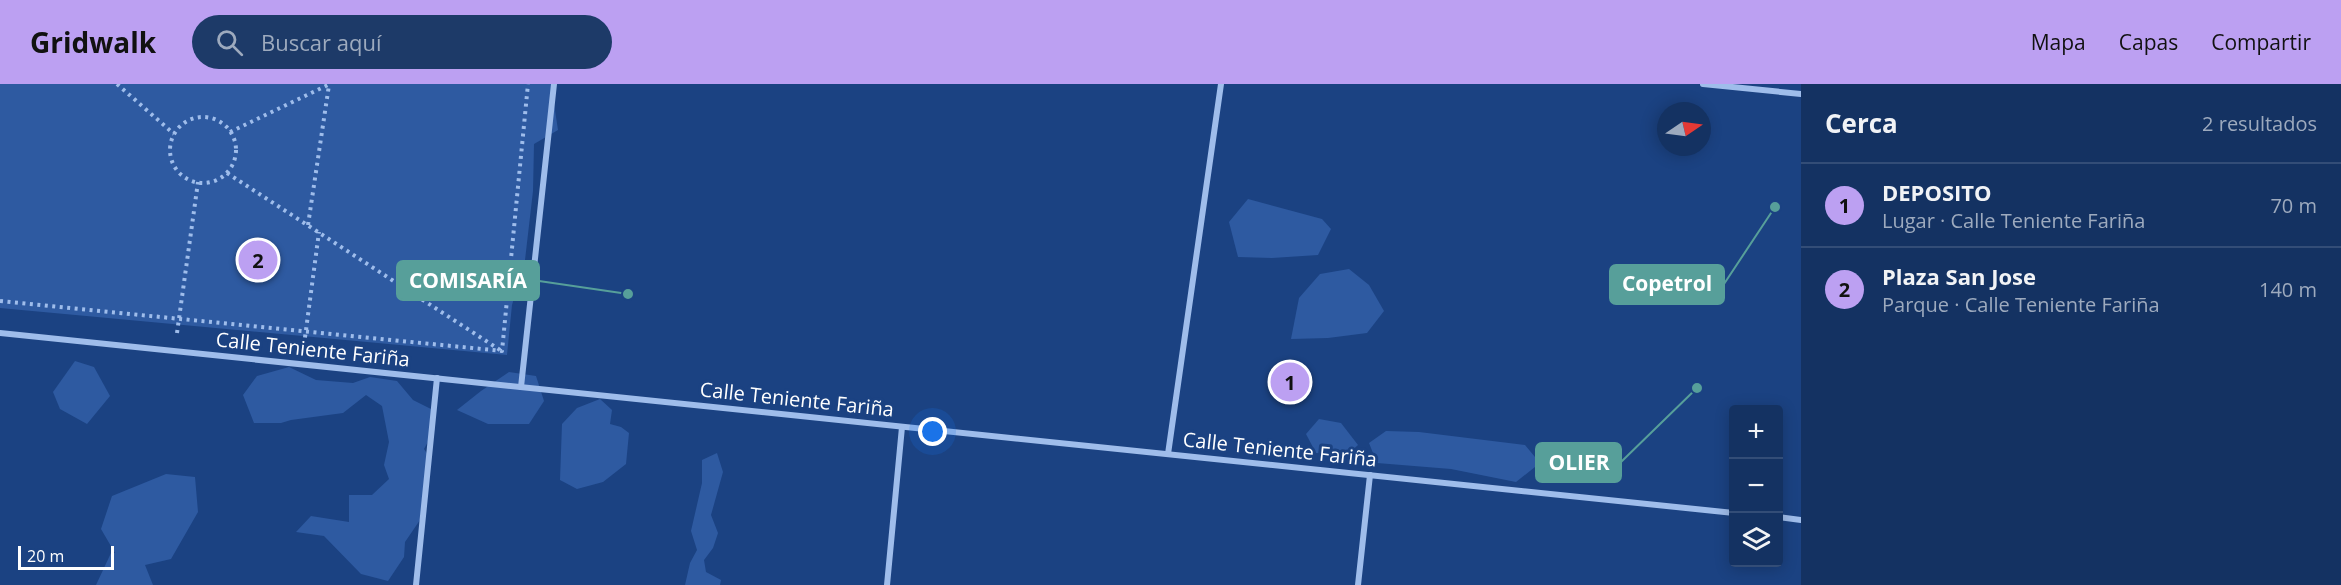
<!DOCTYPE html>
<html lang="es">
<head>
<meta charset="utf-8">
<style>
	body { margin:0; font-family:"Open Sans",sans-serif; background:#1d3a68; color:#f1f3f6 }
	.controls { position:absolute; right:18px; bottom:18px; display:grid; overflow:hidden; border-radius:6px; box-shadow:0 3px 15px #0003 }
	.controls button { width:54px; height:54px; display:grid; place-items:center; padding:0; border:0; border-bottom:2px solid #334d77; background:#143262; color:#f1f3f6; font:30px sans-serif }
	.compass { position:absolute; left:1657px; top:18px; width:54px; height:54px; border-radius:50%; background:#143262; box-shadow:0 3px 15px #0003; rotate:77deg }
	.scale { position:absolute; left:18px; bottom:15px; width:96px; box-sizing:border-box; padding-left:6px; border:3px solid #fff; border-top:0; font-size:16px; line-height:21px; white-space:nowrap; color:#fff; -webkit-text-stroke:4px #1b4282; paint-order:stroke }
	.you { position:absolute; left:933px; top:348px; width:21px; height:21px; margin:-15px; border:4px solid #fff; border-radius:50%; background:#1a73e8; box-shadow:0 0 0 9px #1a73e833 }
	.badge { display:grid; place-items:center; width:39px; height:39px; border-radius:50%; background:#bca0f2; color:#111; font-size:20px; font-weight:700 }
	.pin { position:absolute; translate:-50% -50%; border:3px solid #fff; box-shadow:0 2px 6px #0006 }
	.list { margin:0; padding:0; list-style:none }
	h2 { display:flex; justify-content:space-between; align-items:center; height:78px; margin:0; padding:0 24px; font-size:26px }
	h2 small { font-size:20px; font-weight:400; color:#9daabe }
	.list li { display:grid; grid-template-columns:39px 1fr auto; gap:18px; align-items:center; box-sizing:border-box; height:84px; padding:0 24px; border-top:2px solid #334d77 }
	.list b { display:block; font-size:22px; white-space:nowrap }
	.list p { margin:0; font-size:20px; white-space:nowrap; color:#9daabe }
	.list em { font-size:20px; font-style:normal; color:#9daabe }
	.icon { flex:none; width:33px; height:33px; fill:none; stroke:currentColor; stroke-width:2; stroke-linecap:round; stroke-linejoin:round }
	.map { position:relative; flex:none; width:1801px; height:501px; overflow:hidden }
	header { display:flex; align-items:center; gap:36px; box-sizing:border-box; height:84px; padding:0 30px; background:#bca0f2; color:#111 }
	header strong { font-size:28px }
	nav { display:flex; gap:33px; margin-inline-start:auto; font-size:21px }
	.search { width:420px; height:54px; background:#1d3a68; display:flex; align-items:center; gap:15px; box-sizing:border-box; padding:0 21px; border-radius:33px; color:#9daabe; font-size:22px }
	main { display:flex }
	aside { flex:1; background:#143262 }
	.map>svg:first-child { display:block }
	.green { fill:#2e5aa1 }
	.lines { fill:none; stroke-linecap:round; stroke-linejoin:round }
	.path { stroke:#9fbdeb; stroke-width:4; stroke-dasharray:3 4.5; stroke-linecap:butt }
	.minor { stroke:#9fbdeb; stroke-width:6 }
	.labels { text-anchor:middle; dominant-baseline:central; stroke-width:6; stroke-linejoin:round; paint-order:stroke }
	.street-label { font-size:20px; fill:#fff; stroke:#1b4282 }
	.leader { fill:none; stroke:#579f9a; stroke-width:2 }
	.callout-dot { fill:#579f9a; stroke:#1b4282; stroke-width:2 }
	.callout { fill:#579f9a; stroke:#579f9a; stroke-width:2 }
	.callout-label { font-size:21px; text-anchor:middle; font-weight:bold; fill:#fff }
</style>
</head>
<body>
<header>
<strong>Gridwalk</strong>
<div class="search"><svg class="icon" aria-label="search" viewBox="0 0 24 24"><circle cx="10" cy="10" r="6"/><path d="M15 15l6 6"/></svg>Buscar aquí</div>
<nav><a>Mapa</a><a>Capas</a><a>Compartir</a></nav>
</header>
<main>
<div class="map">
<svg width="1801" height="501" viewBox="0 0 1801 501">
	<rect width="100%" height="100%" fill="#1b4282"/>
	<!-- green -->
	<g class="green">
		<path d="M0,0h551l7,46 -24,14 -1,47 -8,69 -13,45 -5,50 -507,-47z"/>
		<path d="M1248,115l74,20 9,10 -13,26 -46,3 -34,-1 -9,-35z"/>
		<path d="M1349,185l20,16 15,26 -17,22 -39,5 -37,1 8,-41 21,-24z"/>
		<path d="M75,277l19,6 16,29 -23,28 -27,-15 -7,-17z"/>
		<path d="M289,283l27,13 37,3 17,-6 27,4 16,19 22,11v18l-11,20 6,9 -10,62 -15,22 -1,15 -16,24 -27,-7 -37,-38 -28,-4 15,-16 38,6v-27h23l17,-16 -5,-14 5,-23 -7,-36 -16,-11 -23,18 -52,7 -10,3h-27l-11,-28 14,-19z"/>
		<path d="M509,288l27,4 8,25 -15,23h-41l-31,-14 24,-19z"/>
		<path d="M600,315l12,11 -2,14 11,3 8,6 -3,31 -23,18 -26,7 -17,-9 2,-56 15,-16z"/>
		<path d="M1319,335l22,4 17,22 -10,9 -32,-1 -10,-19z"/>
		<path d="M1386,347l33,1 106,13 15,18 -24,19 -65,-13 -74,-6 -8,-20z"/>
		<path d="M717,369l6,19 -12,43 7,18 -5,15 -9,12 2,12 15,8 -1,5h-35l5,-22 7,-13 -6,-19 11,-48v-23z"/>
		<path d="M166,390l29,3 3,35 -27,47 -26,6 8,20h-57l15,-32h4l-14,-24 11,-33z"/>
	</g>
	<g class="lines">
		<!-- path -->
		<g class="path">
			<path d="M117,0l57,50"/>
			<circle cx="203" cy="66" r="33"/>
			<path d="M230,48l100,-48"/>
			<path d="M227,89l273,177"/>
			<path d="M308,141l21,-140"/>
			<path d="M0,217l502,50 26,-267"/>
			<path d="M177,249l21,-151"/>
			<path d="M304,261l15,-113"/>
		</g>
		<!-- minor -->
		<g class="minor">
			<path d="M1703,0l98,10"/>
			<path d="M0,249l1734,180"/>
			<path d="M521,303l33,-303"/>
			<path d="M1168,370l53,-370"/>
			<path d="M1778,433l23,3"/>
			<path d="M416,501l21,-207"/>
			<path d="M887,501l15,-158"/>
			<path d="M1358,501l12,-110"/>
		</g>
	</g>
	<g class="labels">
		<!-- street labels -->
		<g class="street-label">
			<text transform="translate(313 265) rotate(6)">Calle Teniente Fariña</text>
			<text transform="translate(797 315) rotate(6)">Calle Teniente Fariña</text>
			<text transform="translate(1280 365) rotate(6)">Calle Teniente Fariña</text>
		</g>
	</g>
	<!-- callouts -->
	<path class="leader" d="M628 210L539 197M1775 123L1724 200M1697 304L1621 378"/>
	<g class="callout-dot">
		<circle cx="628" cy="210" r="6"/>
		<circle cx="1775" cy="123" r="6"/>
		<circle cx="1697" cy="304" r="6"/>
	</g>
	<g class="callout">
		<rect x="397" y="177" width="142" height="39" rx="6"/>
		<rect x="1610" y="181" width="114" height="39" rx="6"/>
		<rect x="1536" y="359" width="85" height="39" rx="6"/>
	</g>
	<g class="callout-label">
		<text x="468" y="204">COMISARÍA</text>
		<text x="1667" y="207">Copetrol</text>
		<text x="1579" y="386">OLIER</text>
	</g>
</svg>
<div class="controls">
<button>+</button>
<button>−</button>
<button><svg class="icon" aria-label="layers" viewBox="0 0 24 24"><path d="M12 4l9 5-9 5-9-5zM3 14l9 5 9-5"/></svg></button>
</div>
<svg class="compass" viewBox="-18 -18 36 36"><path d="M0-13l5 13h-10z" fill="#e53935"/><path d="M0 13l5-13h-10z" fill="#9daabe"/></svg>
<div class="scale">20 m</div>
<div class="you"></div>
<div class="pin badge" style="left:1290px;top:298px">1</div>
<div class="pin badge" style="left:258px;top:176px">2</div>
</div>
<aside>
<h2>Cerca<small>2 resultados</small></h2>
<ul class="list">
<li><span class="badge">1</span><div><b>DEPOSITO</b><p>Lugar · Calle Teniente Fariña</p></div><em>70 m</em></li>
<li><span class="badge">2</span><div><b>Plaza San Jose</b><p>Parque · Calle Teniente Fariña</p></div><em>140 m</em></li>
</ul>
</aside>
</main>
</body>
</html>
